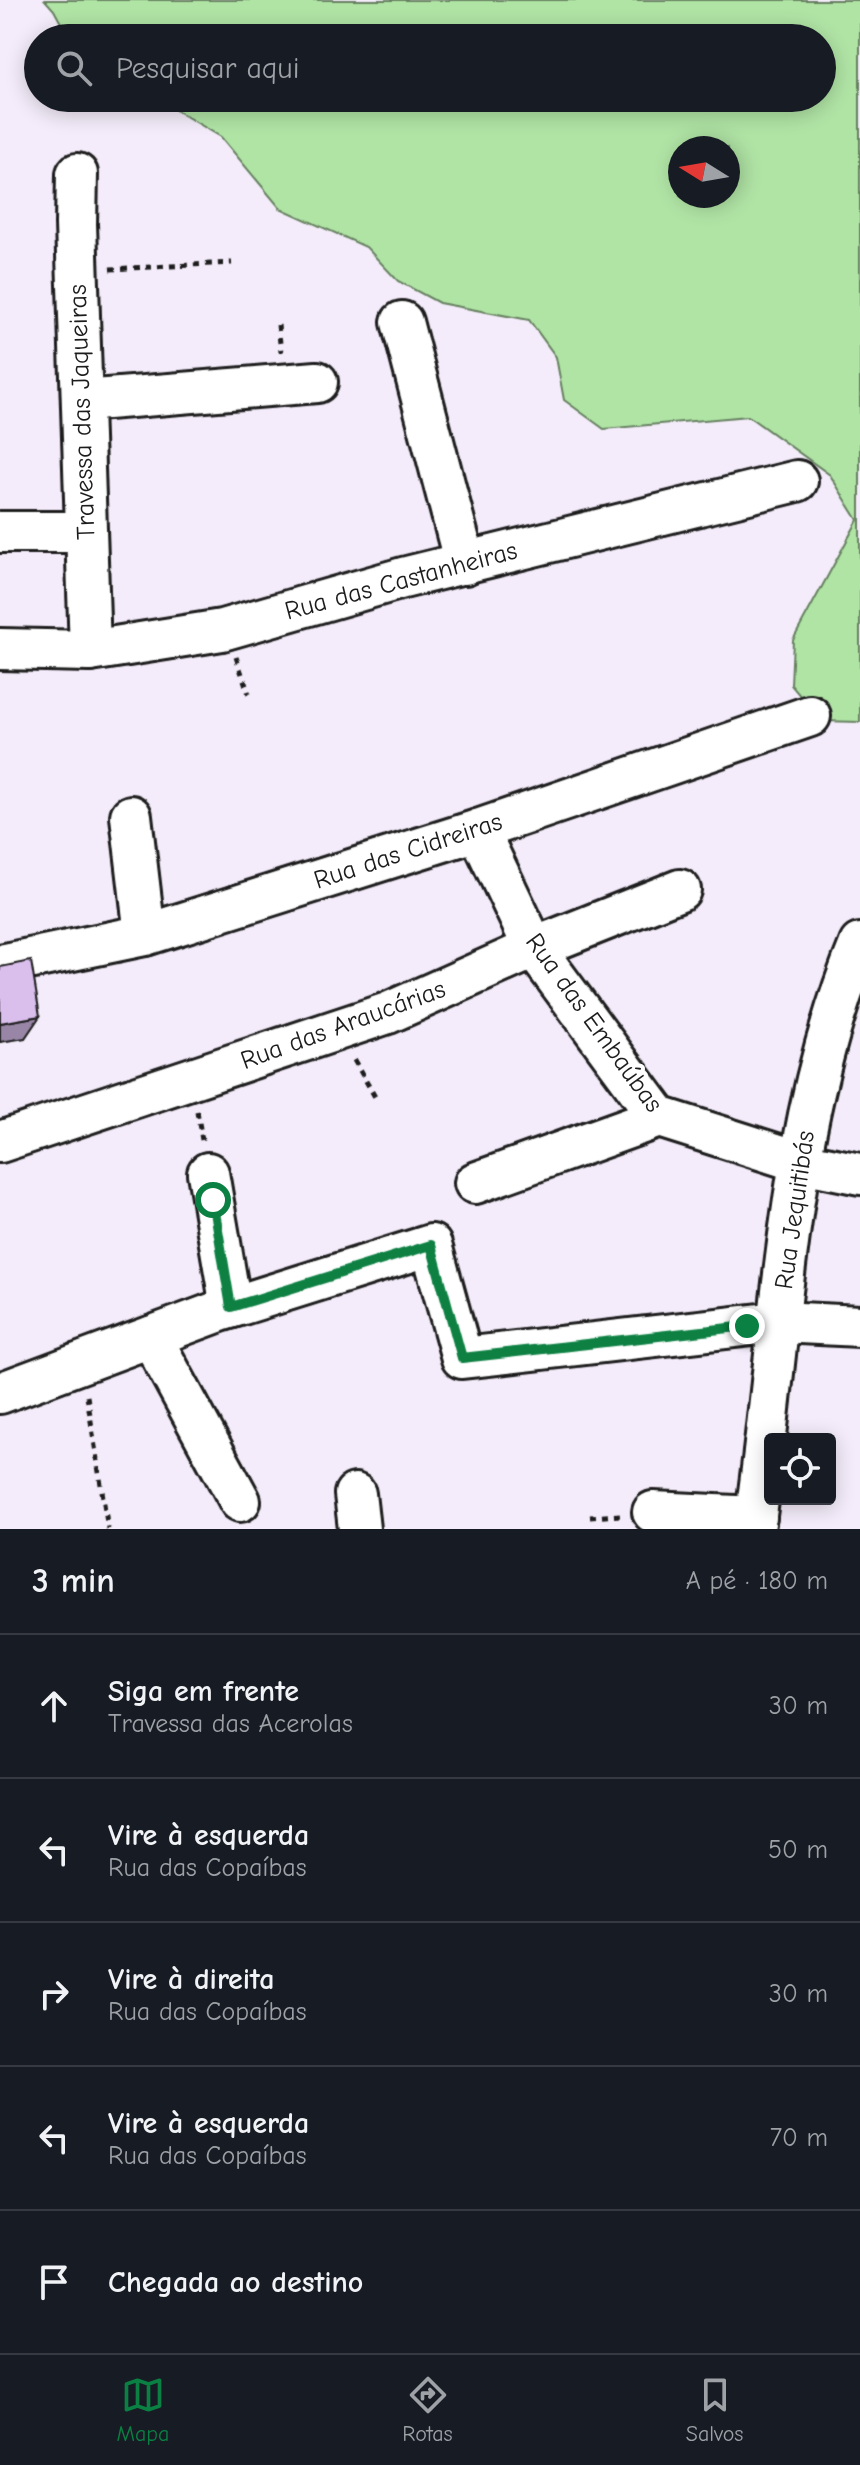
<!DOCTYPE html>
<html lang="pt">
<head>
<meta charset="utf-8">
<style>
	body { margin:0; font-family:"Comic Neue",sans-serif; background:#20242c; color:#f1f3f6 }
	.controls { position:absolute; right:24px; bottom:24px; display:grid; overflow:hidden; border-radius:8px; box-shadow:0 4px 20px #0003 }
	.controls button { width:72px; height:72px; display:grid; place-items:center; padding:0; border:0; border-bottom:2px solid #363941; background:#171b24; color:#f1f3f6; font:40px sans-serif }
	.compass { position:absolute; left:668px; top:136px; width:72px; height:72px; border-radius:50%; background:#171b24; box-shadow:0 4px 20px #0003; rotate:281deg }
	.stop { position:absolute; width:24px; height:24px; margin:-18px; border:6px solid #0b8043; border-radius:50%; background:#fff }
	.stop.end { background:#0b8043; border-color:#fff; box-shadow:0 2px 8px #0008 }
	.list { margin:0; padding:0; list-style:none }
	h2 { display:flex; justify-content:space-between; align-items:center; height:104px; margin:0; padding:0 32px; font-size:34px }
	h2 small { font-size:26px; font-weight:400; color:#9ea1a6 }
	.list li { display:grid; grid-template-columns:52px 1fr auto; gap:24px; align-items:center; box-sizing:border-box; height:144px; padding:0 32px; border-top:2px solid #363941 }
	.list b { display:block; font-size:30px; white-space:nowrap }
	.list p { margin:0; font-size:26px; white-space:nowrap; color:#9ea1a6 }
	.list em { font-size:26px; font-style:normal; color:#9ea1a6 }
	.icon { flex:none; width:44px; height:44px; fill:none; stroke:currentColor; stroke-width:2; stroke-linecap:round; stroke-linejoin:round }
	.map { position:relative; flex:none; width:860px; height:1529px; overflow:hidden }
	.search { position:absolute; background:#171b24; box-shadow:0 4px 20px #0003; left:24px; right:24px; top:24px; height:88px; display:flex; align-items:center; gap:20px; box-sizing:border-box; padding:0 28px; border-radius:44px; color:#9ea1a6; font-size:30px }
	.sheet { height:824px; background:#171b24 }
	nav { display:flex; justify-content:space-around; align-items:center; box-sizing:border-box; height:112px; border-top:2px solid #363941; background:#171b24; font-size:22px; color:#9ea1a6 }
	nav a { display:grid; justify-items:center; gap:4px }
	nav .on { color:#0b8043 }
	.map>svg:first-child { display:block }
	.green { fill:#b0e4a5; stroke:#668060; stroke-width:2; fill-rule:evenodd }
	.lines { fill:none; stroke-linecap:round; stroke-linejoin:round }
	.minor-casing { stroke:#1c1c1c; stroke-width:46 }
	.path { stroke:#1c1c1c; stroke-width:5; stroke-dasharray:6 6; stroke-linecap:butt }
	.minor { stroke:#fff; stroke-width:40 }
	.shaded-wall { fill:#9986a6; stroke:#1c1c1c; stroke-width:2 }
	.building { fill:#dabfed; stroke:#1c1c1c; stroke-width:2 }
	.route { stroke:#0b8043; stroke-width:10 }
	.labels { text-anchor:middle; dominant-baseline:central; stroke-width:8; stroke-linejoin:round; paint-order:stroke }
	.street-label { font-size:26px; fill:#1c1c1c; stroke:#fff }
</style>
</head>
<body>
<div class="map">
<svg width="860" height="1529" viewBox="0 0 860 1529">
	<rect width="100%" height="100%" fill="#f4ecfa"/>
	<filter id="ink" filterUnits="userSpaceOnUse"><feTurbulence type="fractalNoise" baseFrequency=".0125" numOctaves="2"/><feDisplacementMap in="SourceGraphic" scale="16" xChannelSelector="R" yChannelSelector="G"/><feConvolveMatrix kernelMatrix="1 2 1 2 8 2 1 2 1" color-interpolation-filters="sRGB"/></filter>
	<g filter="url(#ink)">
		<!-- green -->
		<path class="green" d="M45,0h815v722l-39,-1 -30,-36 2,-45 65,-120 -28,-45 -82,-59 -144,13 -40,-29 -8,-43 -27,-37 -90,-17 -41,-22 -32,-34 -86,-39 -59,-71 -66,-39h667v-60h-753l-15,-28zM680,148h48v48h-48z"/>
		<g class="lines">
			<defs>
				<g id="minor">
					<path d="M77,174l-1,50 14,427"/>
					<path d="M402,322l63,242"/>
					<path d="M82,401l235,-19"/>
					<path d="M0,532h86"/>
					<path d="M0,649l90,2 132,-21 181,-52 394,-97"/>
					<path d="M131,816l14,119"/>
					<path d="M478,830l56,118 125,169 142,45 59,12"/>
					<path d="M0,965l145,-30 333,-105 332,-114"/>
					<path d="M0,1142l388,-129 146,-65 146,-58"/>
					<path d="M208,1173l23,134"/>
					<path d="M475,1183l184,-66"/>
					<path d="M151,1337l89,164"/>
					<path d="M0,1393l220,-82 211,-66 31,113 317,-36 81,4"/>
					<path d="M355,1494l4,35"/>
					<path d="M653,1512l103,5"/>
					<path d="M754,1529c29,-195 30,-401 106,-585"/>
				</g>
			</defs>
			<!-- minor casing -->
			<use href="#minor" class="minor-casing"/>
			<!-- path -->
			<g class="path">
				<path d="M110,269l122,-6"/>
				<path d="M278,325l3,27"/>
				<path d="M236,657l13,37"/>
				<path d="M354,1060l21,37"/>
				<path d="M197,1111l5,29"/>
				<path d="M87,1396l21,133"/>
				<path d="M590,1517l30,-2"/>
			</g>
			<!-- minor -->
			<use href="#minor" class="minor"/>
		</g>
		<!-- shaded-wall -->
		<path class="shaded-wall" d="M40,1016l-15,22 -25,4v-19z"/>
		<!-- building -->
		<path class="building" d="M31,961l9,55 -40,7v-56z"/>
	</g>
	<g class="lines" filter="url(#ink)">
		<!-- route -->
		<path class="route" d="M213,1200l18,107 200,-62 31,113 285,-32"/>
	</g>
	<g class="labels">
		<!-- street labels -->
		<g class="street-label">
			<text transform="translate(82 412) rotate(-92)">Travessa das Jaqueiras</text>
			<text transform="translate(401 581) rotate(-15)">Rua das Castanheiras</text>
			<text transform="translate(408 851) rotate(-18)">Rua das Cidreiras</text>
			<text transform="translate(594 1023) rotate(54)">Rua das Embaúbas</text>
			<text transform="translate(343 1025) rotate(-20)">Rua das Araucárias</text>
			<text transform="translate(795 1210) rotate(-82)">Rua Jequitibás</text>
		</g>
	</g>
</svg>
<div class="controls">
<button><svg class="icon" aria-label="locate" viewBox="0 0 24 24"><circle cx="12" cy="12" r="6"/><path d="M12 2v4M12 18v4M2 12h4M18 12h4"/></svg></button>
</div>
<svg class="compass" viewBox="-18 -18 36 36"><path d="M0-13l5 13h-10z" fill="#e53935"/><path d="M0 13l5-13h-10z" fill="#9ea1a6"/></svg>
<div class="stop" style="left:213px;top:1200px"></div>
<div class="stop end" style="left:747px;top:1326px"></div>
<div class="search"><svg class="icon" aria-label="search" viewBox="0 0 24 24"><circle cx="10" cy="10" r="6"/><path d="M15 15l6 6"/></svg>Pesquisar aqui</div>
</div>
<section class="sheet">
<h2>3 min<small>A pé · 180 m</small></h2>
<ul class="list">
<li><svg class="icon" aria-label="ahead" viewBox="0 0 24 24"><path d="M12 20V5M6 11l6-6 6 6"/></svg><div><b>Siga em frente</b><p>Travessa das Acerolas</p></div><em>30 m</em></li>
<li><svg class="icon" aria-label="left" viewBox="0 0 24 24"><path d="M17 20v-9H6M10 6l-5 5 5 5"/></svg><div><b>Vire à esquerda</b><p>Rua das Copaíbas</p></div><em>50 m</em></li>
<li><svg class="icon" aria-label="right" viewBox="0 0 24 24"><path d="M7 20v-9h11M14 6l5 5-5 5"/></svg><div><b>Vire à direita</b><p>Rua das Copaíbas</p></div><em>30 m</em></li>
<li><svg class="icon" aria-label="left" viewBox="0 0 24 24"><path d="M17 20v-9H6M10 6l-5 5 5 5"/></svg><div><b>Vire à esquerda</b><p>Rua das Copaíbas</p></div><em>70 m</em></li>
<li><svg class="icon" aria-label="arrive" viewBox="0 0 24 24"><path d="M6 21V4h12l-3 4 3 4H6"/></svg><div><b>Chegada ao destino</b></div></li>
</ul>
</section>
<nav>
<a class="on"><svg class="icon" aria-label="map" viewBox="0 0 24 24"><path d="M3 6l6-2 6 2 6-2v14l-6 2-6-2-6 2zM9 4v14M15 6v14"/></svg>Mapa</a>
<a><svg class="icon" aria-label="directions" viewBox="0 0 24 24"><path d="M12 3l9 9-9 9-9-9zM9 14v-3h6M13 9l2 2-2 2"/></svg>Rotas</a>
<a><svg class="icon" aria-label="saved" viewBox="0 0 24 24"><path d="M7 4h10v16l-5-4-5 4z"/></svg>Salvos</a>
</nav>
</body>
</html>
